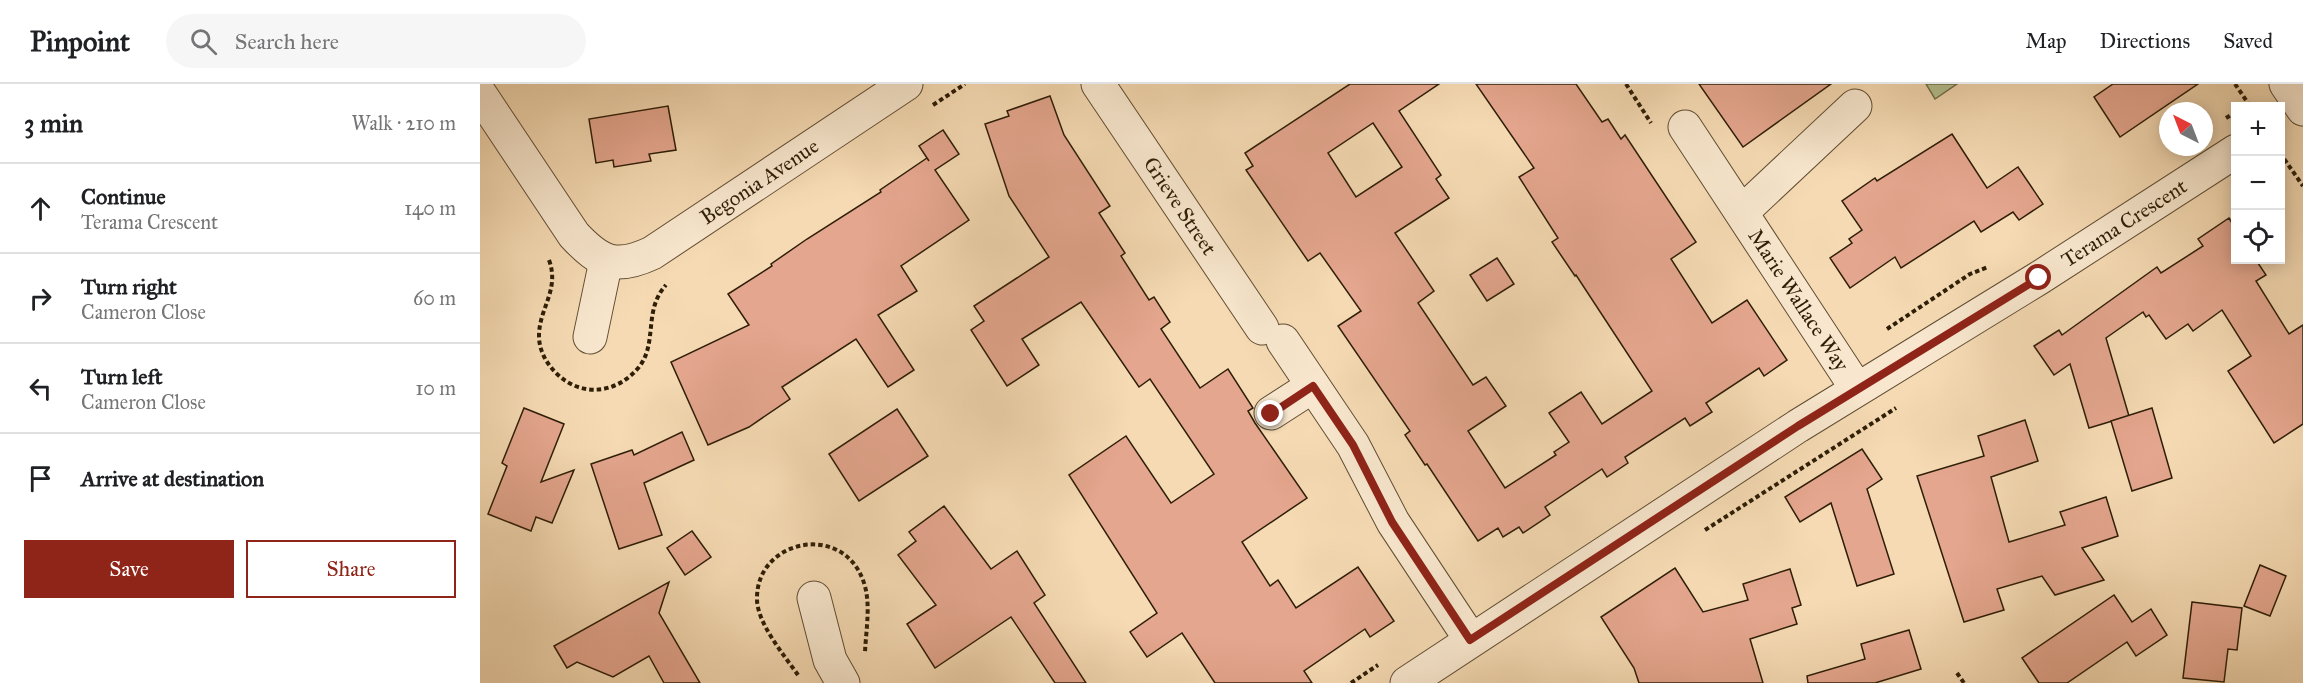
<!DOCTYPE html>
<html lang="en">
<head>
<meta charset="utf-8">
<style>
	body { margin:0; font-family:"IM FELL Great Primer",serif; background:#f6f6f6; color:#202124 }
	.controls { position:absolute; right:18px; top:18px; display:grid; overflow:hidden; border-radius:0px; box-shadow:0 3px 15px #0003 }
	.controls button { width:54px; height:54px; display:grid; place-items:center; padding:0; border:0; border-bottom:2px solid #e0e0e0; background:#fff; color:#202124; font:30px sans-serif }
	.compass { position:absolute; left:1679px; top:18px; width:54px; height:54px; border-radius:50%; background:#fff; box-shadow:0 3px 15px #0003; rotate:318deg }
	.stop { position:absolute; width:18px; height:18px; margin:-14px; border:4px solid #8f2418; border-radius:50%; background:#fff }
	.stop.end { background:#8f2418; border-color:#fff; box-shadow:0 2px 6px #0008 }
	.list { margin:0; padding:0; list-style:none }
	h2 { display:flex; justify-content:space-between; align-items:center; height:78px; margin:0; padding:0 24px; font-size:26px }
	h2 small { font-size:20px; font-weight:400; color:#757577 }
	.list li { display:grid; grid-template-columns:39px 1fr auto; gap:18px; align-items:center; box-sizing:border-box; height:90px; padding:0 24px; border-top:2px solid #e0e0e0 }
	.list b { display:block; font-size:22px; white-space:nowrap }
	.list p { margin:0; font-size:20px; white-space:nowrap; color:#757577 }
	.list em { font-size:20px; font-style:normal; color:#757577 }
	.actions { display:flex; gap:12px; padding:18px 24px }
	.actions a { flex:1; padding:14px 0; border:2px solid #8f2418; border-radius:0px; text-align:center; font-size:21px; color:#8f2418 }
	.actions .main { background:#8f2418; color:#fff }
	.icon { flex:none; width:33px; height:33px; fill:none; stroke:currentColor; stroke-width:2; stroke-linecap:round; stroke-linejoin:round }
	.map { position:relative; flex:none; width:1823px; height:599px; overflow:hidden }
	header { display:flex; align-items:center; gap:36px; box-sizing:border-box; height:84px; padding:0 30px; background:#fff; border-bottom:2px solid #e0e0e0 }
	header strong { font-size:28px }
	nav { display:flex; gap:33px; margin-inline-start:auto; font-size:21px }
	.search { width:420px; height:54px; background:#f6f6f6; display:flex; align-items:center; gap:15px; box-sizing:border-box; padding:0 21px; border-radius:33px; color:#757577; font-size:22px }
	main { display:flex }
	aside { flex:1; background:#fff }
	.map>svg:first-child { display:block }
	.green { fill:#b5c191; stroke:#72704c; stroke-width:1.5 }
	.building { fill:#e4a68e; stroke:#2e1e07; stroke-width:1.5; fill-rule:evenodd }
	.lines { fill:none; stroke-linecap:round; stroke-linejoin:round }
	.minor-casing { stroke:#604d32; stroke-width:35 }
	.path { stroke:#2e1e07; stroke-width:4; stroke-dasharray:4.5 3; stroke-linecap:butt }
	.minor { stroke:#f8e7ce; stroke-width:33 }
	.route { stroke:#8f2418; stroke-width:8 }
	.labels { text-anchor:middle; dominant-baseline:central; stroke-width:4.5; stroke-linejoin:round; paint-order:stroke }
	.street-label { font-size:21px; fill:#2e1e07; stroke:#f8e7ce }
</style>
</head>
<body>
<header>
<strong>Pinpoint</strong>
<div class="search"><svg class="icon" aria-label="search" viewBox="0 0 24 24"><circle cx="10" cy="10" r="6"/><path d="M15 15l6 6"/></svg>Search here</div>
<nav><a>Map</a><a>Directions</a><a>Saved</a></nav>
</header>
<main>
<aside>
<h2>3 min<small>Walk · 210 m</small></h2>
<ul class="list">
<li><svg class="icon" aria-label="ahead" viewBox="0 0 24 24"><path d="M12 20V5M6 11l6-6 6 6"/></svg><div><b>Continue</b><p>Terama Crescent</p></div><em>140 m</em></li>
<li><svg class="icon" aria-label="right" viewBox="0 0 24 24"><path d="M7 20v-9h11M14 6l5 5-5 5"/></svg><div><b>Turn right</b><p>Cameron Close</p></div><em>60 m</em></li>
<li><svg class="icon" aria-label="left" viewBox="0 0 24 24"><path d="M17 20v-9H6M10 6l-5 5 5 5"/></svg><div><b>Turn left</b><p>Cameron Close</p></div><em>10 m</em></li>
<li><svg class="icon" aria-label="arrive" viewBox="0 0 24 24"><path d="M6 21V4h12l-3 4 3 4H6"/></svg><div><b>Arrive at destination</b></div></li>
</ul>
<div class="actions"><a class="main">Save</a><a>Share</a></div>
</aside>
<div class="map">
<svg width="1823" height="599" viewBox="0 0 1823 599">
	<rect width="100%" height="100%" fill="#f5dab3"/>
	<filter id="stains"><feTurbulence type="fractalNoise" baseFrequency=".00333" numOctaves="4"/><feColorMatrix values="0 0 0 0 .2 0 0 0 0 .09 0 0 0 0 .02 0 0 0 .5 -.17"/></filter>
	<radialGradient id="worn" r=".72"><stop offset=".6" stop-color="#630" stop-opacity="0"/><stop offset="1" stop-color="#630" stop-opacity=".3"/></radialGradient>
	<!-- green -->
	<path class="green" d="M1446,0h31l-22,15z"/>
	<!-- building -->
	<g class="building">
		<path d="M870,0h89l-40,27 42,64 -5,4 13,19 -54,35 39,58 -16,12 55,82 13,-8 20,29 -38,25 37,57 51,-33 -2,-3 15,-10 -20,-29 32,-21 21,32 50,-33 -76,-116 -1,1 -23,-34 6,-4 -39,-61 15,-9 -58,-84h100l26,38 6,-3 13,20 4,-4 71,107 -25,17 41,64 35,-23 40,60 -23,16 -5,-8 -53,35 6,9 -22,14 -5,-8 -60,39 3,6 -21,14 -5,-8 -57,38 5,8 -27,18 -4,-6 -16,10 -5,-9 -20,13 -51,-77 -2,1 -20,-30 5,-4 -72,-105 23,-15 -41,-58 -12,8 -62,-91 7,-4 -8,-13zM893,39l29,44 -46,30 -28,-44z"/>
		<path d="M1219,0h132l-88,63z"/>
		<path d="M1633,0h85l-78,53 -26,-40z"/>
		<path d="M570,12l14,39 46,71 -11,7 26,40 -4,3 28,44 5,-3 16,25 -9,7 39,59 28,-19 25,39 -5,3 7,12 52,75 -65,44 28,44 8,-6 18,28 62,-41 36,54 -24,16 -5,-8 -61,42 8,12h-97l-33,-50 -35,24 -17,-25 27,-19 -88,-138 57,-39 45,67 43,-29 -64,-95 -11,8 -58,-85 -59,37 17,26 -32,21 -36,-56 13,-9 -10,-15 75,-49 -40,-61 -24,-72 24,-8 -2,-5z"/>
		<path d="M188,22l8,44 -27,4 2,7 -37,6 -1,-7 -17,3 -7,-44z"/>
		<path d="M463,46l16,24 -24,16 34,50 -68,46 16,25 -39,24 36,55 -26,17 -32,-48 -74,48 8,12 -41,28 -41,18 -37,-83 78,-37 -21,-31 44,-28 -1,-2 36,-25 74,-47 -1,-2 47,-32 2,3 -10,-15z"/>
		<path d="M1472,50l35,54 31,-21 25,37 -24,16 -6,-8 -32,20 -7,-11 -73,47 -6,-11 -45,31 -20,-30 22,-15 -3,-4 13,-9 -20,-29 33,-23 2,3z"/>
		<path d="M1749,134l6,10v32h21l10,15 -10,6 33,53 14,-9v99l-29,19 -46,-72 23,-15 -29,-46 -29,21 -5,-7 -22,15 -17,-24 -3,2 -3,-5 -37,26 23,78 -40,12 -19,-64 -16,11 -20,-29 25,-16 3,5 95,-68 4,6 42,-27 -5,-7z"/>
		<path d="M1017,174l17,26 -27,17 -17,-26z"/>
		<path d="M44,324l40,16 -23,58 33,-12 -22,53 -16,-6 -5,14 -43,-17 19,-48 -5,-3z"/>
		<path d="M1672,324l20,70 -40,13 -21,-70z"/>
		<path d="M417,325l31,47 -69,45 -30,-47z"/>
		<path d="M1545,336l13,41 -47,16 18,65 56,-17 -5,-13 46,-15 12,39 -36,12 22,32 -49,15 -13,-19 -45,13 7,21 -40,12 -47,-146 67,-20 -6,-20z"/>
		<path d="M202,348l12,28 -50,23 18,52 -43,14 -28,-85 41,-14 2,5z"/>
		<path d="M1382,365l20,30 -15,10 27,85 -37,12 -26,-83 -31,19 -15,-25z"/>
		<path d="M464,422l47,63 26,-18 28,44 -11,8 52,80h-31l-44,-66 -76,51 -28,-44 29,-19 -38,-50 18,-14 -7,-9z"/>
		<path d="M212,447l19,26 -26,18 -18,-27z"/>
		<path d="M1780,481l26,11 -16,40 -26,-10z"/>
		<path d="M1195,484l28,44 45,-12 -5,-16 47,-15 11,36 -9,3 5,16 -47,15 13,44h-124l-5,-15 -33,-51z"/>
		<path d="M189,498l-10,31 41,70h-36l-15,-27 -36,21 -36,-15 -10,6 -13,-22z"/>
		<path d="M1634,511l18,27 19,-13 16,26 -31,21 -9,-14 -60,41h-28l-17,-25z"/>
		<path d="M1712,518l50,6 -5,42 -9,-1 -4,33 -41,-4z"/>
		<path d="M1429,546l12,39 -46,14h-67l-1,-7 58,-17 -4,-15z"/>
	</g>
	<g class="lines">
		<defs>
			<g id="minor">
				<path id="s1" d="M618,0l164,244"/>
				<path d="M1806,0l17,25"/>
				<path id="s2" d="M0,10l94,141c26,28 42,35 78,18l254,-169"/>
				<path id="s3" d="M1205,43l172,262"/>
				<path d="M1262,128l113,-106"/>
				<path d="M110,253l16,-76"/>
				<path d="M803,257l70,104 40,77 78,118"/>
				<path d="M791,329l42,-27"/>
				<path d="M334,514l16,62 13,23"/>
				<path id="s4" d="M927,599l391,-257 241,-148 197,-127"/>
			</g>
		</defs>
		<!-- minor casing -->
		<use href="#minor" class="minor-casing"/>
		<!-- path -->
		<g class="path">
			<path d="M1146,0l25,39"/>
			<path d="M1755,0l15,22"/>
			<path d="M453,21l32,-21"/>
			<path d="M1746,34l10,-6"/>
			<path d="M1800,69l23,33"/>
			<path d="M69,176c11,30 -10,48 -10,76 0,14 7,27 17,37 25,25 61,21 83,-6 19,-24 4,-57 27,-82"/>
			<path d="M1407,245l83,-55 18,-7"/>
			<path d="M1225,446l191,-122"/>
			<path d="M1477,589l7,10"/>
			<path d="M318,591c-14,-20 -41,-52 -41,-76 -1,-60 87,-78 107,-16 7,21 2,47 1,69"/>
			<path d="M871,599l27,-18"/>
		</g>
		<!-- minor -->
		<use href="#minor" class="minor"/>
	</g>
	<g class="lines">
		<!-- route -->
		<path class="route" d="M791,330l42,-28 40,59 39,77 78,118 328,-214 241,-148"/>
	</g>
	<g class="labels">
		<!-- street labels -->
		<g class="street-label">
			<text stroke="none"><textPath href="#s2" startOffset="387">Begonia Avenue</textPath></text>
			<text stroke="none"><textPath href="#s1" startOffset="147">Grieve Street</textPath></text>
			<text stroke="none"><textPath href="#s4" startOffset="852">Terama Crescent</textPath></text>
			<text stroke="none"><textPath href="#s3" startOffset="207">Marie Wallace Way</textPath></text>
		</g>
	</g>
	<rect width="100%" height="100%" filter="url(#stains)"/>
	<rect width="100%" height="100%" fill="url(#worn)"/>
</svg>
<div class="controls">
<button>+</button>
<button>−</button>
<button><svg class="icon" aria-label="locate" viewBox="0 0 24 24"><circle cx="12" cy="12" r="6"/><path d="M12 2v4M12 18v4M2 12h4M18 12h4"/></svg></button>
</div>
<svg class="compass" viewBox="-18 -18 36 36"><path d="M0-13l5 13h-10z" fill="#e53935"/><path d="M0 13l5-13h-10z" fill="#757577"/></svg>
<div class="stop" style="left:1559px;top:194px"></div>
<div class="stop end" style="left:791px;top:330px"></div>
</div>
</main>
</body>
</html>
